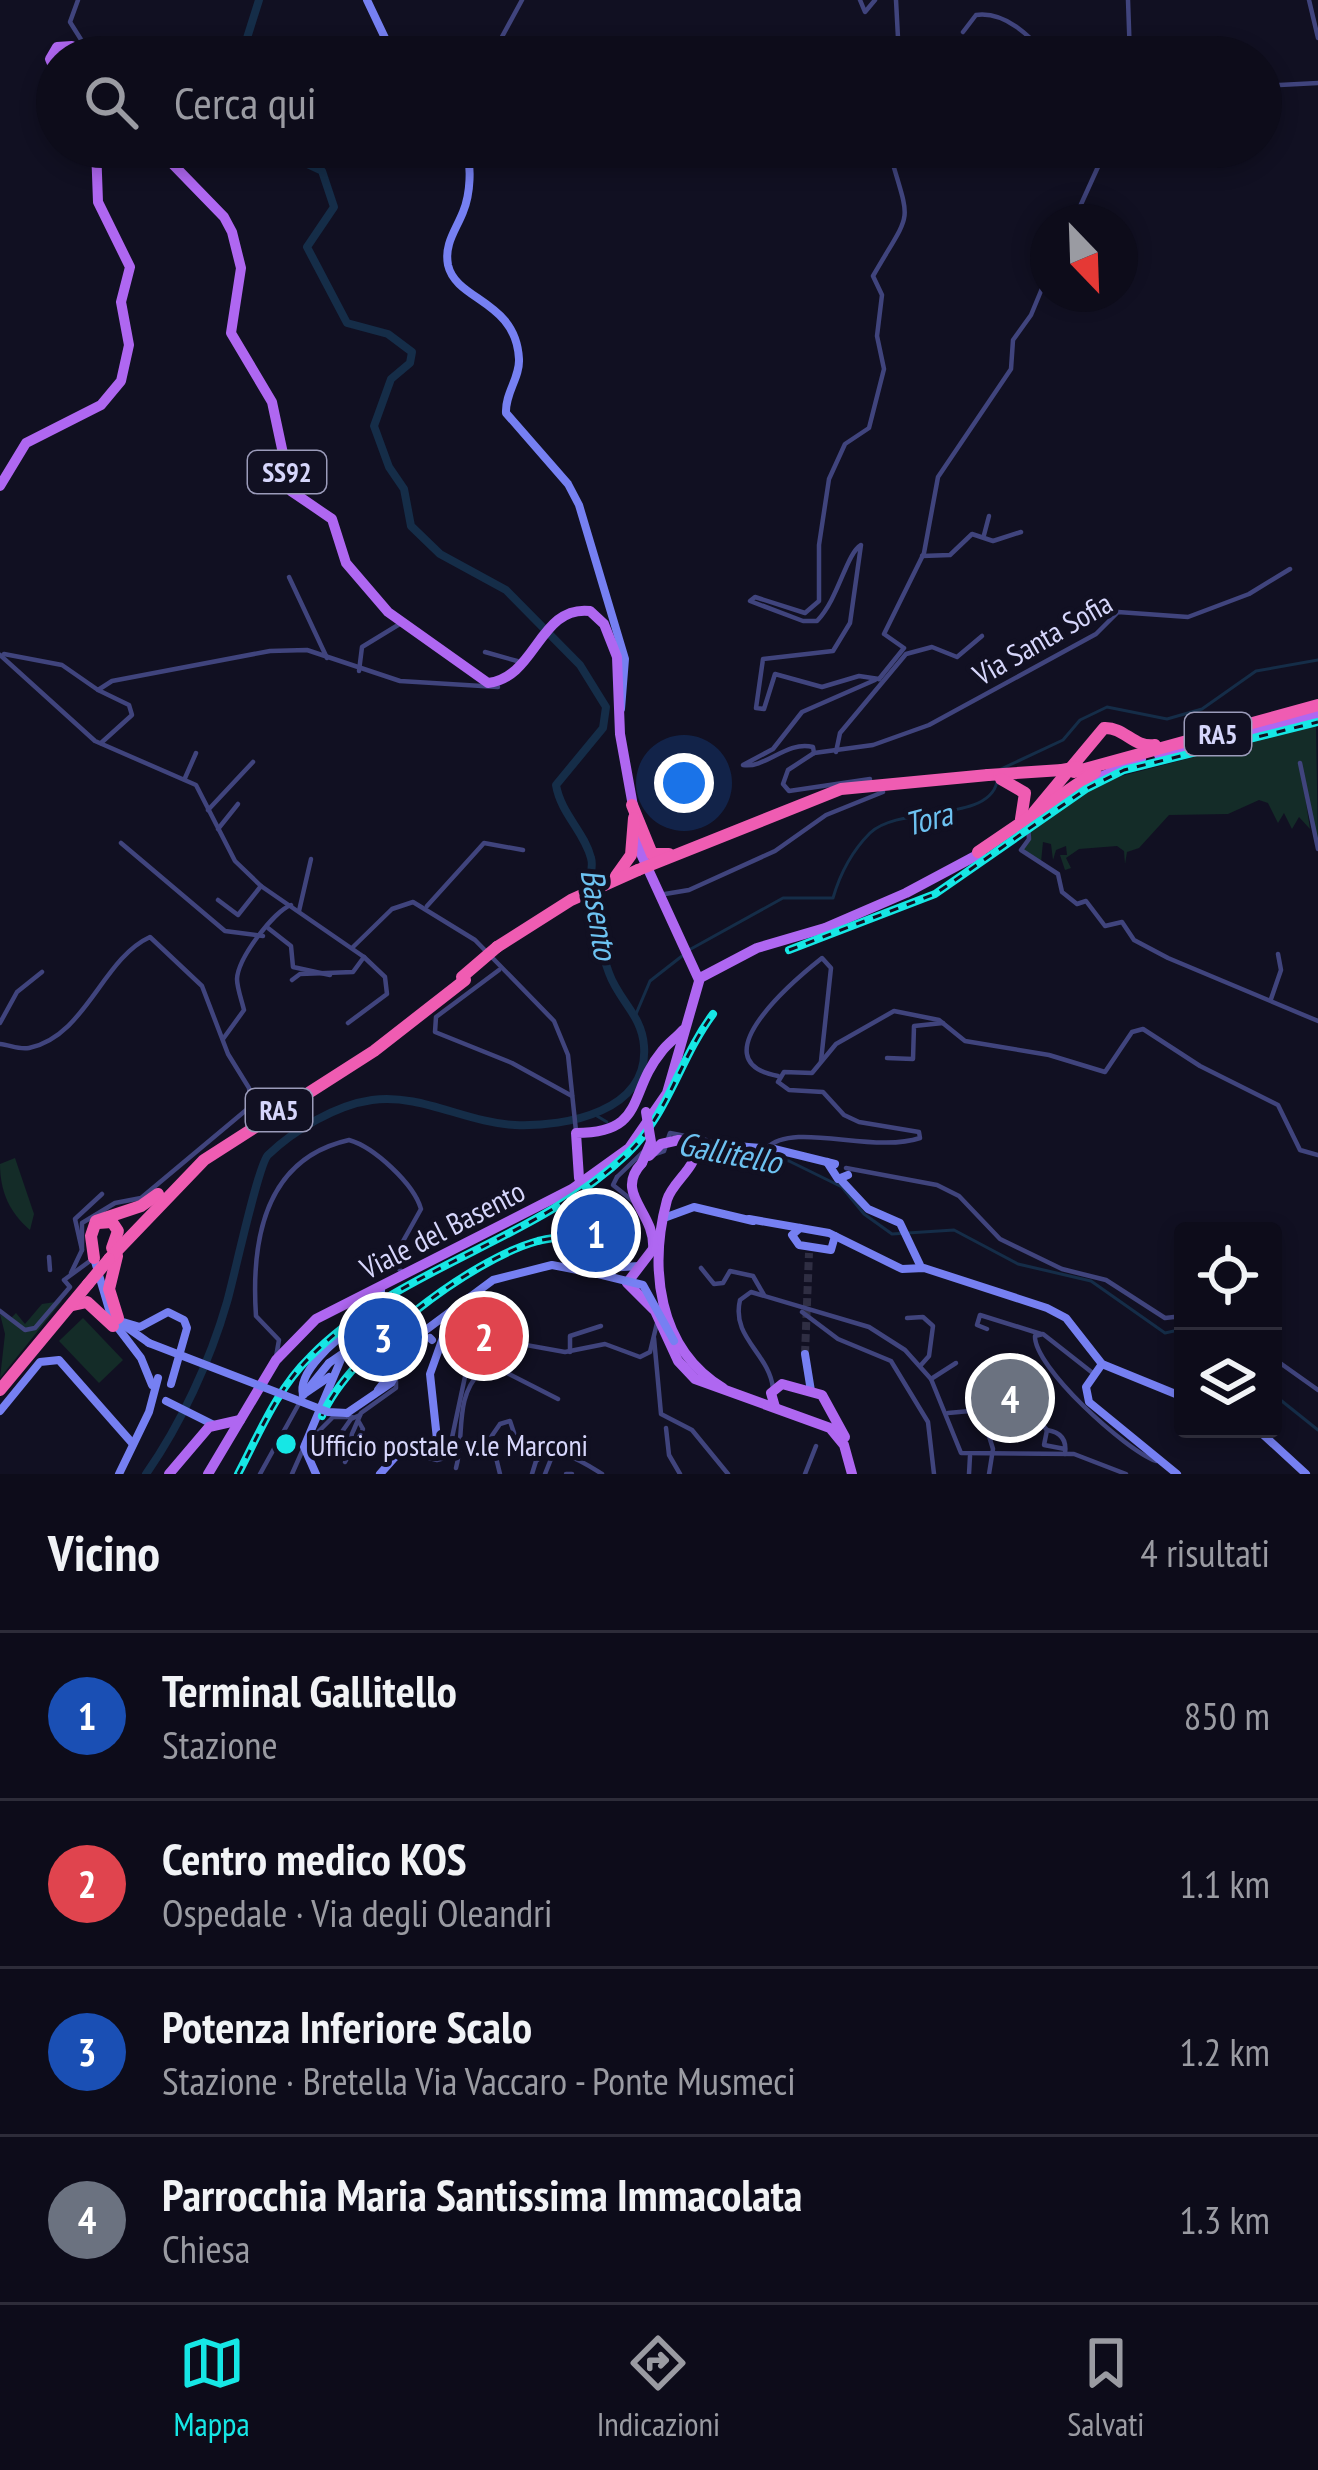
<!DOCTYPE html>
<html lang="it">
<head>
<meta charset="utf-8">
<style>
	body { margin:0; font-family:"PT Sans Narrow",sans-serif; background:#161523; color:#f1f3f6 }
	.controls { position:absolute; right:36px; bottom:36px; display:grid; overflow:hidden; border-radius:12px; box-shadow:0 6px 18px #0003 }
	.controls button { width:108px; height:108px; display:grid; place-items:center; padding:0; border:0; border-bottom:3px solid #2d2c39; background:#0d0c1a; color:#f1f3f6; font:60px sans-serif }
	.compass { position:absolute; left:1030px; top:204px; width:108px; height:108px; border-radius:50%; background:#0d0c1a; box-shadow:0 6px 18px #0003; rotate:157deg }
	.you { position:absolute; left:684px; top:783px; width:42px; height:42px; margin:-30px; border:9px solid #fff; border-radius:50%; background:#1a73e8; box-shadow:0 0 0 18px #1a73e833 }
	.badge { display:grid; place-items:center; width:78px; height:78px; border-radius:50%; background:#16e7e5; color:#fff; font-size:39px; font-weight:700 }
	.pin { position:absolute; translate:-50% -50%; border:6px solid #fff; box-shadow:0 3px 12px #0006 }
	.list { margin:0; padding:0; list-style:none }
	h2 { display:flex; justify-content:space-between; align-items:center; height:156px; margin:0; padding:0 48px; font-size:51px }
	h2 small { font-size:39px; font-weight:400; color:#9a9ba2 }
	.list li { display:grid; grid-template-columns:78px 1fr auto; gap:36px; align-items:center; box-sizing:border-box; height:168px; padding:0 48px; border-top:3px solid #2d2c39 }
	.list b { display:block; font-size:45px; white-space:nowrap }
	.list p { margin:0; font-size:39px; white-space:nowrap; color:#9a9ba2 }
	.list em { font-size:39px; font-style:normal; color:#9a9ba2 }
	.icon { flex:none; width:66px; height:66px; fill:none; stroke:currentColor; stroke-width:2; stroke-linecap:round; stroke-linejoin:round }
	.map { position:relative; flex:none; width:1318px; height:1474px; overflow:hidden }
	.search { position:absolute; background:#0d0c1a; box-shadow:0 6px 18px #0003; left:36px; right:36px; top:36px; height:132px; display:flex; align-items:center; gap:30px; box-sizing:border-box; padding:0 42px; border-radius:66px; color:#9a9ba2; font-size:45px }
	.sheet { height:828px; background:#0d0c1a }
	nav { display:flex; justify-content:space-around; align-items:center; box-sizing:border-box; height:168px; border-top:3px solid #2d2c39; background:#0d0c1a; font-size:33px; color:#9a9ba2 }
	nav a { display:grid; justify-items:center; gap:6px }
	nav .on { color:#16e7e5 }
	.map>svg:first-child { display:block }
	.green { fill:#142c28 }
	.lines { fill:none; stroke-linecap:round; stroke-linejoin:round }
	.stream { stroke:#152d48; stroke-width:3 }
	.river { stroke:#152d48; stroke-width:8 }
	.secondary-tunnel { stroke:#2f2e43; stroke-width:8; stroke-dasharray:8 4; stroke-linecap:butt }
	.street { stroke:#40447d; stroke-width:4.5 }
	.secondary { stroke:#7680f2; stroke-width:8 }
	.primary { stroke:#af67f1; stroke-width:10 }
	.highway { stroke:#ef5cb2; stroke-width:12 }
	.rail-casing { stroke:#16e7e5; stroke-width:8 }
	.rail { stroke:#111022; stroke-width:3; stroke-dasharray:9; stroke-linecap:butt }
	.secondary-bridge { stroke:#7680f2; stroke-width:8 }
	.primary-bridge { stroke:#af67f1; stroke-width:10 }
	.highway-bridge { stroke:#ef5cb2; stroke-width:12 }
	.poi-dot { fill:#16e7e5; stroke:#111022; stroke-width:4.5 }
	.labels { text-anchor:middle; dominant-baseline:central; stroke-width:10; stroke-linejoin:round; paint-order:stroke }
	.shield { fill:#111022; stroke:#9b9bba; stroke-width:3 }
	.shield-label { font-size:27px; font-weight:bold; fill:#d6d6fb }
	.street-label { font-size:30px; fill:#d6d6fb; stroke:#111022 }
	.poi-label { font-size:30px; fill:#d6d6fb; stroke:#111022; text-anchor:start }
	.water-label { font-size:33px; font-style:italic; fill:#6dc2f1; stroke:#111022 }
</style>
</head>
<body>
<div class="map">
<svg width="1318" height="1474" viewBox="0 0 1318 1474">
	<rect width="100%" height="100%" fill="#111022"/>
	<!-- green -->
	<g class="green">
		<path d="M1316,725l2,122 -14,-58 6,40 -11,-12 -7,12 -8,-16 -6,10 -10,-20 -9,-3 -31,14 -59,1 -30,33 -12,4 -2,12 -1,-13 -7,-5 -38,3 -13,9 5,10 -6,2 -5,-15h7l-1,-9 -10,4 -3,10 -2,-16 -8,-2 -2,20 -19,-12 8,-10 -2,-9 59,-42 31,-12z"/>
		<path d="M15,1158l19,56 -4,16c-20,-17 -30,-38 -30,-66z"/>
		<path d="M62,1301l-62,77 5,-44 -5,-20 9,6 7,-7 9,11 17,-20z"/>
		<path d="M83,1318l40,42 -24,23 -40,-42z"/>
	</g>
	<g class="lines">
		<!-- stream -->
		<g class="stream">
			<path d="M1001,769l62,-29 17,-20 27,-13 60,12 35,-10 54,-38 62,-11"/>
			<path d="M689,950l94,-52h50c7,-24 19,-47 37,-65 29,-28 118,-10 127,-51"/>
			<path d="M636,1014l14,-33 32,-25"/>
			<path d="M592,1113l15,9"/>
			<path d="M697,1148l92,13 53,26 22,27 28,20 62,-4 64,34 73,17 74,52 18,-4"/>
			<path d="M1273,1394l45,36"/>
		</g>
		<!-- river -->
		<g class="river">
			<path d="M241,57l18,-57"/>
			<path d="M146,1474c35,-50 64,-113 81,-172 7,-24 31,-137 41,-147 26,-25 68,-50 104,-55 48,-7 95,23 143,25 52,2 134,-14 129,-79 -2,-31 -25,-45 -35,-73 -9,-25 -20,-61 -20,-88 0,-10 5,-17 2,-27 -7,-27 -30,-44 -35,-73l47,-57 3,-21 -26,-42 -74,-75 -66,-36 -29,-28 -7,-37 -15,-22 -15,-41 17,-47 19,-16 2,-11 -24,-18 -41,-11 -40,-76 27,-40 -12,-36 -51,-24"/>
		</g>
		<!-- secondary-tunnel -->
		<path class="secondary-tunnel" d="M805,1354l4,-101"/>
		<!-- street -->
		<g class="street">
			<path d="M78,0l-8,22 22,35"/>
			<path d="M860,0l5,12 10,-12"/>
			<path d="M896,0l3,57"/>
			<path d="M1128,0l2,57"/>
			<path d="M1309,0l9,38"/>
			<path d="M963,32l13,-17c29,-4 54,21 72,42"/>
			<path d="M491,57l31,-57"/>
			<path d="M1261,86l57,-3"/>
			<path d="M1073,222l34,-75"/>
			<path d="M984,535l5,-19"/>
			<path d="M922,556l28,-1 22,-21 21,7 28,-9"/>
			<path d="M289,577l38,81"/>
			<path d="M485,652l32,9"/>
			<path d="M4,654l58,11 36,25 14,-9 158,-30 37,-1 93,31 98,6"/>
			<path d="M0,655l95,86 101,44 39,76 26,25 103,71 -11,15 -53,2 -8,6"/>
			<path d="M359,671l3,-24 41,-25"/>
			<path d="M879,679l-20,-3 -37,11 -47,-13 -11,35 -8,-1 7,-49 70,-8 17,-28 11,-78c-15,9 -22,53 -44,76h-14l-53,-20 5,-4 50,16 14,-12v-56l10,-66 16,-35 24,-16 15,-59 -7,-33 5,-41 -9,-19c41,-71 38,-47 15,-129"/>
			<path d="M879,679l25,-31 -20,-14 40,-81 14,-76 73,-108 2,-29 18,-25 17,-41"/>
			<path d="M98,690l31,15 3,10 -31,28"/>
			<path d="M836,752l4,-19 66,-79 26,-7 25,10 25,-21"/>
			<path d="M814,753l59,-8 56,-20 167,-91 22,-22 70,5 61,-23 41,-25"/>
			<path d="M814,753l-1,-6c-26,-7 -48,22 -70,18l30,-16 29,-37 73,-32"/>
			<path d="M814,753l-26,17 -5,14 6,7 81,-12"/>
			<path d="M1300,763l18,86"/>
			<path d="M185,778l11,-25"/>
			<path d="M208,810l45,-48"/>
			<path d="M1028,824l1,15 -8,11 37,24 4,18 15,12 9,-3 19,25 17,-4 12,18 34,18 150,63"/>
			<path d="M218,829l20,-25"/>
			<path d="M121,843l104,88 38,5"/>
			<path d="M659,895l30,-5 86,-39 51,-36 57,-23"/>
			<path d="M218,900l20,15 23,-29"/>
			<path d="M427,906l57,-63 39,7"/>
			<path d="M299,911l12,-52"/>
			<path d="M268,928l23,18 2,21 37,8"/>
			<path d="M353,947l39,-38 21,-7 62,38 79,81 14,34 8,76"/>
			<path d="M499,970l-63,47 -1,15 77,31 60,33"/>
			<path d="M1271,999l10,-29 -3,-16"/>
			<path d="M0,1023l17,-31 25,-20"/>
			<path d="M348,1023l39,-29 -2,-17 -21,-20"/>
			<path d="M223,1039l21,-29c-2,-9 -7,-22 -7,-31 1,-21 36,-67 54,-74"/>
			<path d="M0,1044c10,1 19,6 29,4 57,-12 73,-89 121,-111l52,49 26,68 21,34 2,18 -110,92 -26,5 -33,20v27"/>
			<path d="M887,1058l26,1 1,-33 29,-3"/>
			<path d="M778,1076c-82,-15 20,-99 44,-118l9,10 -10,93"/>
			<path d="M767,1148c26,-27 106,6 153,-10l-1,-6 -60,-10 -15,-7 -21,-23 -34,-2 -11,-8 6,-10 28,1 24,-29 58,-33 45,9 26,21 84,14 56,17 27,-40 11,-3 57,37 78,39 22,45 18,5"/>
			<path d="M655,1154l9,-3 6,-18 36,7"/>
			<path d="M846,1168l91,17 22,11 41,43 62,30 44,11 59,38 18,-2"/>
			<path d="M617,1177l26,-25"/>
			<path d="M617,1177l-4,8 20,16"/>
			<path d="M49,1257l1,13"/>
			<path d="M701,1268l13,16 9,-1 7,-12 23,5 11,19"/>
			<path d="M71,1273l11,-23 -7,-31 27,-25"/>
			<path d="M0,1311l25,19 10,-2 35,-41 -6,-7 30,-22"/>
			<path d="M802,1312l36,27 53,22 37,61 6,52"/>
			<path d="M907,1318l16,-1 10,9 -4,30 -8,9"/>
			<path d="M987,1329l-10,-4 3,-10 61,19"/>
			<path d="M654,1338l7,76 31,16 36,44"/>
			<path d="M570,1352v-16l31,-10"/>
			<path d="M276,1357l3,-17 -23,-24c-5,-75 8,-157 93,-176 25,7 65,44 72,69l-19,34 -4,25 6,6"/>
			<path d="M1273,1358l45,32"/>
			<path d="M501,1370l2,-31"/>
			<path d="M1094,1374l-51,-40 -8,2c-1,31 90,114 121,125"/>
			<path d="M931,1379l25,-16"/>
			<path d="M1007,1380l5,-5 11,6 7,29 17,20"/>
			<path d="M773,1388c-4,-35 -42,-50 -33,-88l11,-8 118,35 36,23 26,29 30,74 113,1 52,20"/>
			<path d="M948,1413l33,-3 12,39 -4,25"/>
			<path d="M666,1428l3,27 11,19"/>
			<path d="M318,1432l15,-15h19"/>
			<path d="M309,1433l34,22 18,-42 35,-25v-7"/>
			<path d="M334,1443l17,-24 9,-4"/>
			<path d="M430,1446l15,5 5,-4 16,-75 15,-23 17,-9 67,12 40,-8 35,13 10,-5 7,-29"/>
			<path d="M410,1453l27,7 19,-5"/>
			<path d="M1065,1454c2,-14 -4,-22 -18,-24l-3,15 21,4"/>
			<path d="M345,1462l18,-33 -4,-7"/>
			<path d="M456,1468c9,-33 -2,-69 24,-96l21,-2 57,29"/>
			<path d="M260,1474l41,-74"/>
			<path d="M292,1474l12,-27"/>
			<path d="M500,1474l-9,-37 9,-13 10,-3 7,21"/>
			<path d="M532,1474l4,-13c20,-18 47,1 66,13"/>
			<path d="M545,1474l8,-20"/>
			<path d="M566,1474h6"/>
			<path d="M805,1474l11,-28"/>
			<path d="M969,1474l1,-18"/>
		</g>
		<!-- secondary -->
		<g class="secondary">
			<path d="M367,0l27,57"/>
			<path d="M467,147c4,20 4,46 -4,65 -7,18 -19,32 -15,53 8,36 68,35 71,94 1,19 -14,34 -13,54l62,71 11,21 46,154 -4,50"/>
			<path d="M688,1142l86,7 61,15"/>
			<path d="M827,1162l11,17 10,-4"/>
			<path d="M840,1179l28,30 32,14 20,42"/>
			<path d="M664,1218l30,-11 59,14"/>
			<path d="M749,1219l80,14 73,36 22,-1 123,40 19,10 36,46 81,33"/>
			<path d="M800,1228l-8,7 7,10 32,5 4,-14"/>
			<path d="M94,1258l17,58 38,27"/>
			<path d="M592,1269l47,-3"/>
			<path d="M123,1322l17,5 28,-15 16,8 3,8 -16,56"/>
			<path d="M115,1324l26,34 11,27"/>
			<path d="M430,1338l2,2"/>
			<path d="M805,1354l6,37"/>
			<path d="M370,1359l11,5 4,14"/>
			<path d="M1102,1364l-16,23 3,15 88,72"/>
			<path d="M378,1390l27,-35"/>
			<path d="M304,1394l25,-17"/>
			<path d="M303,1395c-6,-23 32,-55 51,-68l4,-16 23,-16v-9"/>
			<path d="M303,1395l26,-32"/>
			<path d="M166,1401l48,24"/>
			<path d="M0,1411l40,-49 19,-2 74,84"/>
			<path d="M347,1413l44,-30 28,-48 74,-55 59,-15 46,9"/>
			<path d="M1257,1429l49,45"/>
			<path d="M119,1474l30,-62 9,-34"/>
			<path d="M316,1474l-12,-27 38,-90"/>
			<path d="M380,1474l15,-17 42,-18 -7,-65 20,-56"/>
		</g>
		<!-- primary -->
		<g class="primary">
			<path d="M57,75l-7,-16 7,-12 15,-1 9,11"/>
			<path d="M156,147l68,70 8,15 9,36 -10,65 41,69 19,89 41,28 14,44 42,49 100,71c48,-5 51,-78 102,-72l14,13 13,33 3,77 22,122 57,124"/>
			<path d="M0,486l26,-43 75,-38 20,-24 8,-36 -8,-43 9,-35 -32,-65 -2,-55"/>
			<path d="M1159,755l159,-40"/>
			<path d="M1087,783l54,-24"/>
			<path d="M679,1140l12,5 2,16c-6,13 -22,25 -26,39 -18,67 -10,148 56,188"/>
			<path d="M642,1163c-29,31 14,49 11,86l-26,34 28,28 23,50 17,18 135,49 14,17 8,29"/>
			<path d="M579,1178l-3,-45c71,0 51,-40 86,-82 6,-8 14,-13 21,-21"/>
			<path d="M775,1407l-4,-14 11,-9 40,11 23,42"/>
			<path d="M169,1474l40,-47 31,-7"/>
			<path d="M208,1474l68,-114 40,-41 256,-130 57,-41 38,-55 33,-115 57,-30 68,-20 81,-35 75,-40"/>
		</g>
		<!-- highway -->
		<g class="highway">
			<path d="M1074,772l244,-67"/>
			<path d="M988,775l74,-5"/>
			<path d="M1001,779l24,14 -4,26"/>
			<path d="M632,805l20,49h17"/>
			<path d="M1034,812l70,-84c21,-1 29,20 51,17"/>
			<path d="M978,852l117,-80"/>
			<path d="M616,876l15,-21 3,-37"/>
			<path d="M497,947l74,-47 67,-30"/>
			<path d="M98,1223l14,-1 6,9 -6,17"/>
			<path d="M117,1256l-8,33 9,29"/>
			<path d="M94,1258l-3,-22 5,-15 45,-15 17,-12"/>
			<path d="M109,1259l95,-99 170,-109 91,-71"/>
			<path d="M73,1305l14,-3 26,24"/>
			<path d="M0,1390l88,-106"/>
		</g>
		<defs>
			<g id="rail">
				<path d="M789,950l146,-56 151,-105 38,-19 194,-48"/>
				<path d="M322,1416c27,-64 149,-157 216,-175 21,-5 44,-6 66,-9"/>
				<path d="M238,1474c21,-40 39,-85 72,-117 88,-90 226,-116 317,-203 41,-39 53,-96 86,-140"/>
			</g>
		</defs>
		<!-- rail casing -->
		<use href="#rail" class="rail-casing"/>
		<!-- rail -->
		<use href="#rail" class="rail"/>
		<!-- secondary-bridge -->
		<g class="secondary-bridge">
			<path d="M598,1274l45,11 31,56"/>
			<path d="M149,1343l179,69 19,1"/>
			<path d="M329,1363l13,-9 28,5"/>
		</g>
		<!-- primary-bridge -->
		<g class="primary-bridge">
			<path d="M649,1156l12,-12 18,-4"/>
			<path d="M642,1163l9,-21 -5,-30"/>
		</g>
		<!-- highway-bridge -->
		<g class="highway-bridge">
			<path d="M1062,770l16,-3"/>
			<path d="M638,870l203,-81 147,-14"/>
			<path d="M462,977l35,-30"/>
			<path d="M88,1284l21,-25"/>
		</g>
	</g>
	<!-- markers -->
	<circle class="poi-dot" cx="286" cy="1444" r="12"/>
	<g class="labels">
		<!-- shield labels -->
		<g class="shield">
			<rect x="248" y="451" width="78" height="42" rx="9"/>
			<rect x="1185" y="713" width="66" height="42" rx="9"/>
			<rect x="246" y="1089" width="66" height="42" rx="9"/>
		</g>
		<g class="shield-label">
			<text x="287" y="472">SS92</text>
			<text x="1218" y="734">RA5</text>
			<text x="279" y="1110">RA5</text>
		</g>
		<!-- street labels -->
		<g class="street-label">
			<text transform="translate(1042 638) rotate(-30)">Via Santa Sofia</text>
			<text transform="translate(442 1229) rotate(-27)">Viale del Basento</text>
		</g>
		<!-- poi labels -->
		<g class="poi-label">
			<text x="310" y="1444">Ufficio postale v.le Marconi</text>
		</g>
		<!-- water labels -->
		<g class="water-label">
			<text transform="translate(928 818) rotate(-15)">Tora</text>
			<text transform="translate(600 914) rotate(81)">Basento</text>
			<text transform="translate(730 1152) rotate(11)">Gallitello</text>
		</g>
	</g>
</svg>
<div class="controls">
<button><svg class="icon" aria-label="locate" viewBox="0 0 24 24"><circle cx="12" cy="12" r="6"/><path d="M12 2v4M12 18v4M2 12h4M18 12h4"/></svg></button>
<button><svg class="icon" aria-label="layers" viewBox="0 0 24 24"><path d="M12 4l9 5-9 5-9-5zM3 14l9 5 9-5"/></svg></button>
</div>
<svg class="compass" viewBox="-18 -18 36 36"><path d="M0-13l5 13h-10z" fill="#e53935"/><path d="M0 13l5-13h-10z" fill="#9a9ba2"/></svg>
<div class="you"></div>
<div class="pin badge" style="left:596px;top:1233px;background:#1a4fb4">1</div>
<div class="pin badge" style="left:484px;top:1336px;background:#e0444e">2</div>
<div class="pin badge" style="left:383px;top:1337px;background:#1a4fb4">3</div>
<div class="pin badge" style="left:1010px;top:1398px;background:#6b7280">4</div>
<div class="search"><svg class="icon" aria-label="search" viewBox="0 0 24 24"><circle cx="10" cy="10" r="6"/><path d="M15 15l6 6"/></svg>Cerca qui</div>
</div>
<section class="sheet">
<h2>Vicino<small>4 risultati</small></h2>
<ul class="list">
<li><span class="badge" style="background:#1a4fb4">1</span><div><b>Terminal Gallitello</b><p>Stazione</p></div><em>850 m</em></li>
<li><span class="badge" style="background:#e0444e">2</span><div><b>Centro medico KOS</b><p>Ospedale · Via degli Oleandri</p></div><em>1.1 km</em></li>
<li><span class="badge" style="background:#1a4fb4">3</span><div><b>Potenza Inferiore Scalo</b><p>Stazione · Bretella Via Vaccaro - Ponte Musmeci</p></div><em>1.2 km</em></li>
<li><span class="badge" style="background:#6b7280">4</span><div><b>Parrocchia Maria Santissima Immacolata</b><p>Chiesa</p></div><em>1.3 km</em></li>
</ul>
</section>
<nav>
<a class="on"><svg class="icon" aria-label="map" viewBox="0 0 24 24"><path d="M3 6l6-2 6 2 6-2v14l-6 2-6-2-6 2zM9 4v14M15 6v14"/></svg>Mappa</a>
<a><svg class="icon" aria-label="directions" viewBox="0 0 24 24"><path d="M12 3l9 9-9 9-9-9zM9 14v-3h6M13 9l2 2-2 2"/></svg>Indicazioni</a>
<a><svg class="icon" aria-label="saved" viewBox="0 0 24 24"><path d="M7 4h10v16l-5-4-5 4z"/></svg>Salvati</a>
</nav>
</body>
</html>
